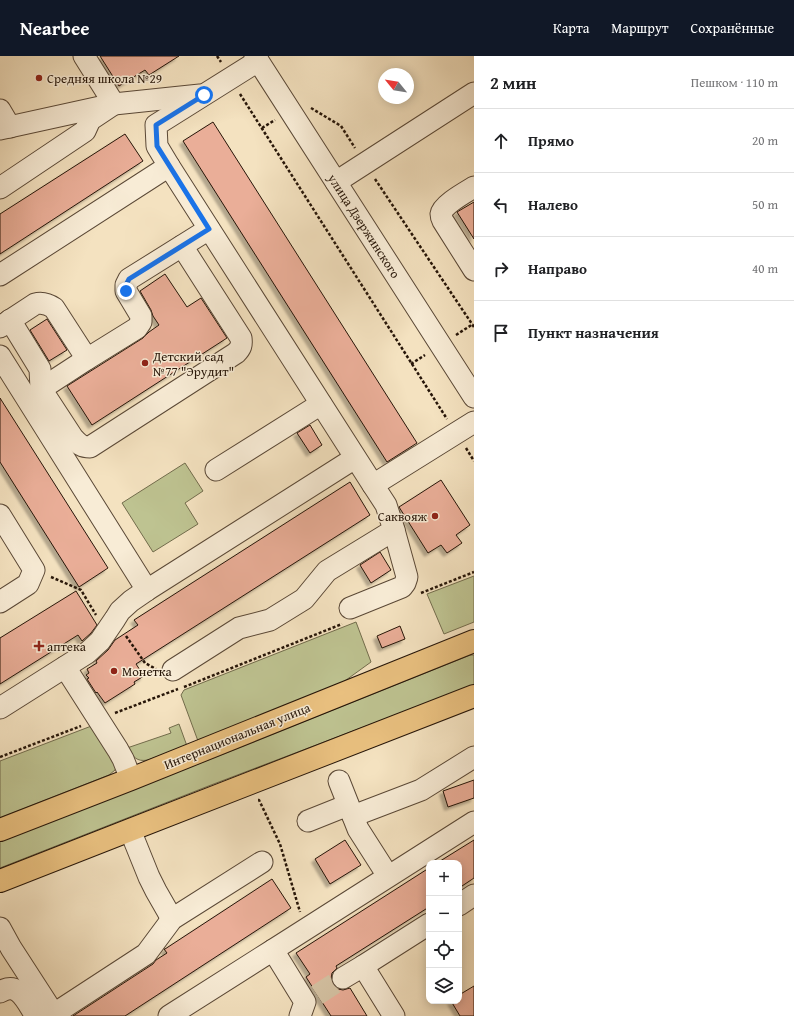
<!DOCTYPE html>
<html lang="ru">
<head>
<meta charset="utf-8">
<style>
	body { margin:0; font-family:"Gentium Book Plus",serif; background:#f2f2f2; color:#202124 }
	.controls { position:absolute; right:12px; bottom:12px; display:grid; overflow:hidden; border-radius:8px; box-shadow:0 2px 10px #0003 }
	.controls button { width:36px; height:36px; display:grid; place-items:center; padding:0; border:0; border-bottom:1px solid #e0e0e0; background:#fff; color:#202124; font:20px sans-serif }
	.compass { position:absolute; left:378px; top:12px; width:36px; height:36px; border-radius:50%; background:#fff; box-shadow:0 2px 10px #0003; rotate:300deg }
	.stop { position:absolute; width:12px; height:12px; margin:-9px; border:3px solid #1a73e8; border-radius:50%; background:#fff }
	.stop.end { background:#1a73e8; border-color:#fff; box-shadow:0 1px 4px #0008 }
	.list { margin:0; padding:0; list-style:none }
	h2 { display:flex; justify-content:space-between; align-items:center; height:52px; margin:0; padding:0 16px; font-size:17px }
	h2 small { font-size:13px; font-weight:400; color:#757577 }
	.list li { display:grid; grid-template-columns:26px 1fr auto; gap:12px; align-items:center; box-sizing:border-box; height:64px; padding:0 16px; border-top:1px solid #e0e0e0 }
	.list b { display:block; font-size:15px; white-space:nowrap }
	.list em { font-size:13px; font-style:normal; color:#757577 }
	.icon { flex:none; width:22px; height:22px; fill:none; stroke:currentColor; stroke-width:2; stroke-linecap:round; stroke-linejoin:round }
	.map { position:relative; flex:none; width:474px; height:960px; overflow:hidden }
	header { display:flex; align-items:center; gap:24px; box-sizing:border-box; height:56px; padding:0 20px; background:#111827; color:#fff }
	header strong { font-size:19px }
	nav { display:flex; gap:22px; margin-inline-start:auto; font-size:14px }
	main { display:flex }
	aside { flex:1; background:#fff }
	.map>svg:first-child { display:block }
	.green { fill:#bec391; stroke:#726c4c }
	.building { fill:#eaae98; stroke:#261508; filter:url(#shadow) }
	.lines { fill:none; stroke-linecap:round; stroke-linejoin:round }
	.minor-tunnel { stroke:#d5c3a4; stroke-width:21; stroke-dasharray:21 10; stroke-linecap:butt }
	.minor-casing { stroke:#5a4836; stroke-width:23 }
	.major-casing { stroke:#261508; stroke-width:24 }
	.path { stroke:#261508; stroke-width:2.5; stroke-dasharray:3 2; stroke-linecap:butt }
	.minor { stroke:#f8ecd6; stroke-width:21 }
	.major { stroke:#eac180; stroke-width:22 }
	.route { stroke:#1a73e8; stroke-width:5 }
	.poi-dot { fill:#8f2418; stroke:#f8ecd6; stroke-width:1.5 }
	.labels { text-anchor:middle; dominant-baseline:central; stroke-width:3; stroke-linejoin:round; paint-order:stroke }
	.poi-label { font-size:13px; fill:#261508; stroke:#f8ecd6; text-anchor:start }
	.street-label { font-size:13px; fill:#261508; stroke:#f8ecd6 }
</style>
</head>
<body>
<header>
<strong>Nearbee</strong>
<nav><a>Карта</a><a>Маршрут</a><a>Сохранённые</a></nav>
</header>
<main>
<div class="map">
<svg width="474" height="960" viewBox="0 0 474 960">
	<defs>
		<filter id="shadow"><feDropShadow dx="-3.5" dy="3.5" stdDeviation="1" flood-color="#0004"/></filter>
	</defs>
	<rect width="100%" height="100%" fill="#f4e2c0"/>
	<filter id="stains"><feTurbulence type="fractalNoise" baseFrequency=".005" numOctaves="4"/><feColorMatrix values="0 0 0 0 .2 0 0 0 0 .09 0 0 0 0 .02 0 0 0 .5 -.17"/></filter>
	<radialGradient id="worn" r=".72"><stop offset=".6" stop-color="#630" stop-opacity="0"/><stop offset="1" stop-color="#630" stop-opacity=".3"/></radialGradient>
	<!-- green -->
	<g class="green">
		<path d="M185,407l18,28 -18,12 13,21 -45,28 -31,-49z"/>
		<path d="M474,520v46l-30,12 -17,-40z"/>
		<path d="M356,566l15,40 -36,26 -137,53 -17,-46 3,-5z"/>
		<path d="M470,599h4v30l-263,100 -211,83v-28l203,-78z"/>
		<path d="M179,668l8,22 -39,14c-12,2 -14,-3 -21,-12l44,-15 -2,-5z"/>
		<path d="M94,669l23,40 -2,5 -6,5 -109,43v-57z"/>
	</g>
	<!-- building -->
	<g class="building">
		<path d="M100,0h79l-30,19 -4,-5 -26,16z"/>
		<path d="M213,66l204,321 -30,19 -204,-321z"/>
		<path d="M125,78l18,27 -143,93v-40z"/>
		<path d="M474,146v37l-17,-27z"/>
		<path d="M165,218l22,33 14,-9 26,40 -135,87 -25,-39 76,-48 6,-6 10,-7 -6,-9 -2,-6 -11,-19z"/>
		<path d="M47,263l20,31 -18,11 -19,-31z"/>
		<path d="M0,342l108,170 -29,19 -79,-125z"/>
		<path d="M310,369l12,20 -12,8 -13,-20z"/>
		<path d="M441,424l29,45 -14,10 6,8 -15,10 -6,-8 -13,8 -29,-46z"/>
		<path d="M350,426l20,33 -234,149 8,12 -10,6 1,2 -30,19 -8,-11 -1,1 -9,-14 2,-1 -3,-3 3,-2 -2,-4 10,-6 -1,-2 12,-11 7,-10 23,-15 -4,-5z"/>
		<path d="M380,496l11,18 -20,13 -11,-18z"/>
		<path d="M76,535l21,34 -6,8 -9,8 -4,-6 -78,49v-46z"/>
		<path d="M400,570l5,13 -23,9 -5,-12z"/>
		<path d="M474,724v18l-26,9 -5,-16z"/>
		<path d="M345,784l16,25 -31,19 -15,-25z"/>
		<path d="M474,784v38l-15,10v-25h-22z"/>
		<path d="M429,812v39l-93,59 1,2 -5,5 -1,6 2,5 5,5 5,1 7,-2 17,28h-36l-25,-39 4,-3 -14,-21z"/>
		<path d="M272,823l19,29 -166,108h-52l80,-52 3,-4 11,-7 -3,-4h1z"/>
		<path d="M474,930v30h-14l-9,-15h8v-6z"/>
	</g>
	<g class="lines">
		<!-- minor-tunnel -->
		<path class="minor-tunnel" d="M317,939l26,-17"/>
		<defs>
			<g id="minor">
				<path d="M255,0l219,341"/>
				<path d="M0,54l10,17"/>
				<path d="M0,73l114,-25 86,-9"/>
				<path d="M169,110l204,319 101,-63"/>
				<path d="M336,126l138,-89"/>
				<path d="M474,131c-8,5 -32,18 -33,27 0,2 1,5 2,7l31,49"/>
				<path d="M0,132l85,-57 5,-11 24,-16 -30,-48"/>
				<path d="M0,219l169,-109 -12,-20 -1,-21 102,-64"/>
				<path d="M10,264l30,49 1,20 32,49c6,6 8,9 17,9l146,-94c5,-5 6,-8 5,-15l-59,-92"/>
				<path d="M0,271l35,-23c7,-2 13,0 19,4l33,51 50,-31 4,-6v-6l-15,-25v-6l3,-6 80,-50"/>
				<path d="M0,300l147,234"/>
				<path d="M41,333l46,-30"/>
				<path d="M216,414l105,-66"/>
				<path d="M0,459l34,55 -6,14 -28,18"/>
				<path d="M350,552l52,-21 3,-4 2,-6 -13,-47"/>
				<path d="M65,611l53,83 5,9 8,20"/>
				<path d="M173,614l66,-42 31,-8 34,-21 23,-28 67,-41 -8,-25 -13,-20"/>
				<path d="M0,652l87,-55 13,-12 15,-22 5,-8 11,-10 16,-11 208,-132"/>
				<path d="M339,725l19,48 30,47"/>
				<path d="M353,760l68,-26 53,-33"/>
				<path d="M308,765l40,-16"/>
				<path d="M130,774l19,47 7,14 16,28"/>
				<path d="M459,849l15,-10"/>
				<path d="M0,872l11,20 44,68"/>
				<path d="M273,894l201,-128"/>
				<path d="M343,922l20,-12"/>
				<path d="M0,936c19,-12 27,11 36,24"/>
				<path d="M54,958l92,-60 26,-35 90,-57"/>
				<path d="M169,960l104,-66 32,52 -5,14"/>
				<path d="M394,960l-31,-50 66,-42"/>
			</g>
			<g id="major">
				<path d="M0,774l131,-51 343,-138"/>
				<path d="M0,825l130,-51 344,-134"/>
			</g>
		</defs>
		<!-- minor casing -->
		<use href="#minor" class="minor-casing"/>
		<!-- major casing -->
		<use href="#major" class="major-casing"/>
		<!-- path -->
		<g class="path">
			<path d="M217,0l4,6"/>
			<path d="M240,38l207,325"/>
			<path d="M311,52l30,18 14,22"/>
			<path d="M262,72l13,-8"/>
			<path d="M375,123l99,148"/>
			<path d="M456,279l17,-11"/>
			<path d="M411,308l14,-9"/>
			<path d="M466,392l8,13"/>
			<path d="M51,521l30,13 15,25"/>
			<path d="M421,537l53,-21"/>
			<path d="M126,580l19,27 11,6"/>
			<path d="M184,631l158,-63"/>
			<path d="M115,657l63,-24"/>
			<path d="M0,701l81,-31"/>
			<path d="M258,744h1l21,44 20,68"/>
		</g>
		<!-- minor -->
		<use href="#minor" class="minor"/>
		<!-- major -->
		<use href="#major" class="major"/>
	</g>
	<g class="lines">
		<!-- route -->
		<path class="route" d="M126,235v-6l3,-6 80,-50 -52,-83 -1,-21 48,-30"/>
	</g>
	<!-- markers -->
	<g class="poi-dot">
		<circle cx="39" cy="22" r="4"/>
		<circle cx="145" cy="307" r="4"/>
		<circle cx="435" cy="460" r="4"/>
		<path d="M37 584h4v4h4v4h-4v4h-4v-4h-4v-4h4z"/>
		<circle cx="114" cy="615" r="4"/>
	</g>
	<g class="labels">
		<!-- poi labels -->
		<g class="poi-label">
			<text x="47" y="22">Средняя школа №29</text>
			<text x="153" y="300">Детский сад<tspan x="153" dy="15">№77 "Эрудит"</tspan></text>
			<text x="427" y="460" text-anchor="end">Саквояж</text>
			<text x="47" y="590">аптека</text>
			<text x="122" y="615">Монетка</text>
		</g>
		<!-- street labels -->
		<g class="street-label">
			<text transform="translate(364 170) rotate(57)">улица Дзержинского</text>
			<text transform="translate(237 680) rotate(-22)">Интернациональная улица</text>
		</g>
	</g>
	<rect width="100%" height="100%" filter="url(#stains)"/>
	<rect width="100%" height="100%" fill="url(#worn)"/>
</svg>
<div class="controls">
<button>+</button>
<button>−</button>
<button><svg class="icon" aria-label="locate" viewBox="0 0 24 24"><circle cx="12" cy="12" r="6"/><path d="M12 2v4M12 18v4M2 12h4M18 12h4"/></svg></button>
<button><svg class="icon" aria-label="layers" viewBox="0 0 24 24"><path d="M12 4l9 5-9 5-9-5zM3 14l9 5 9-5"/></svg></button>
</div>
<svg class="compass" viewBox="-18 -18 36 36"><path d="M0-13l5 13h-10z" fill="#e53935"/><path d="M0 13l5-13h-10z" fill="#757577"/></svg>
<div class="stop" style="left:204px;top:39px"></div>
<div class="stop end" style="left:126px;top:235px"></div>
</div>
<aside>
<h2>2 мин<small>Пешком · 110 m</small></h2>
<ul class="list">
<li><svg class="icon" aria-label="ahead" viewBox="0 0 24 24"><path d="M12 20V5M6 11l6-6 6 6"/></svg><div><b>Прямо</b></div><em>20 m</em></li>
<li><svg class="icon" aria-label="left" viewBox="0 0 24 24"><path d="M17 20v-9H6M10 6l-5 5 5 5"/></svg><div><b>Налево</b></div><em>50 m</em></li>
<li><svg class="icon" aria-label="right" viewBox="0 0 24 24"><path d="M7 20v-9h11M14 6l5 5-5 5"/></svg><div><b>Направо</b></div><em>40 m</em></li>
<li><svg class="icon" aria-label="arrive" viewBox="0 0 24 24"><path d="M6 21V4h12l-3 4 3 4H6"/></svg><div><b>Пункт назначения</b></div></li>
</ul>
</aside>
</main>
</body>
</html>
